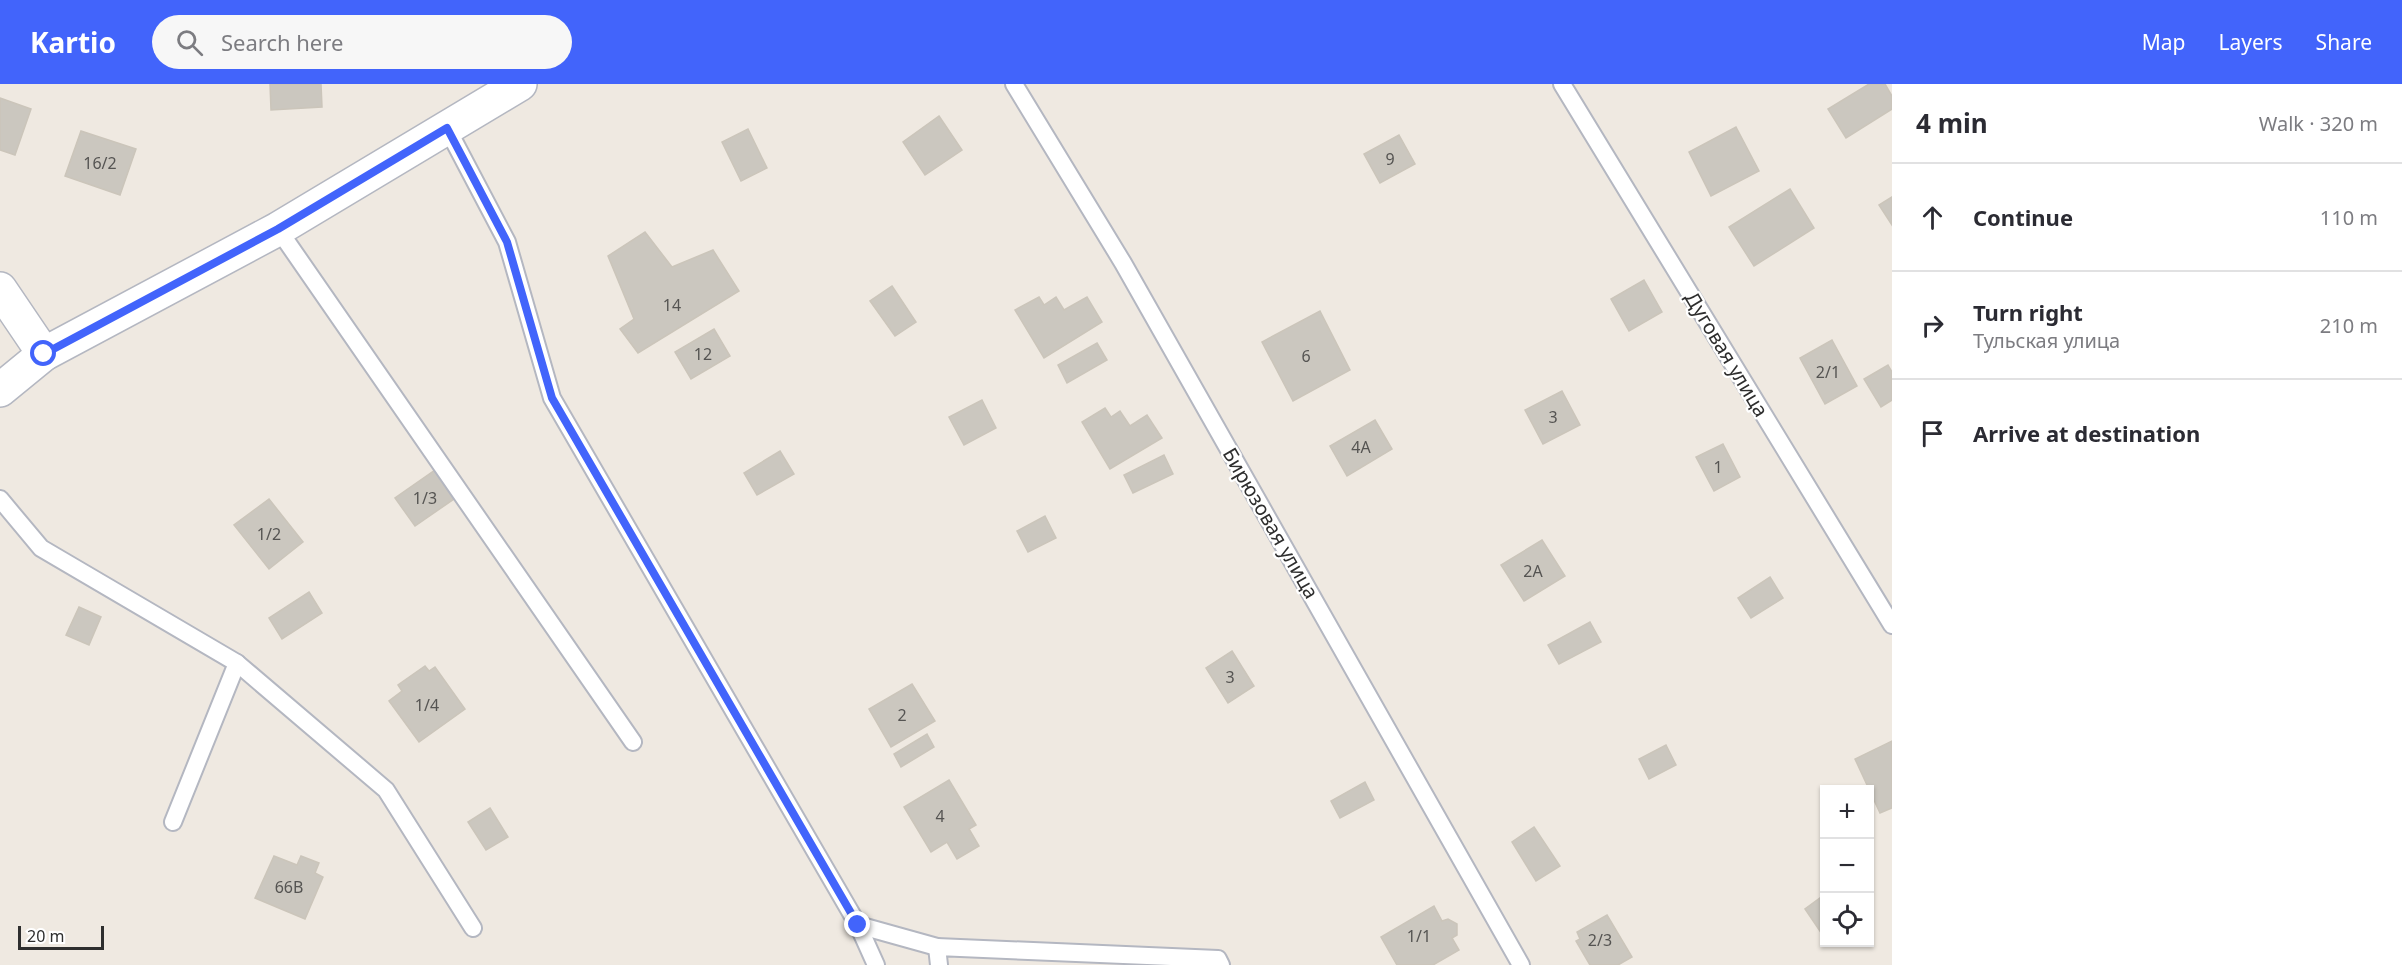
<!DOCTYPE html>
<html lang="en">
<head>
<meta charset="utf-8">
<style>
	body { margin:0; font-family:"Noto Sans",sans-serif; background:#f7f7f7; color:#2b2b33 }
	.controls { position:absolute; right:18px; bottom:18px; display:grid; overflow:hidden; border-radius:0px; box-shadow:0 2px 4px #0004 }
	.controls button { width:54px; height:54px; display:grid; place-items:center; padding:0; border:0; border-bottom:2px solid #e1e1e2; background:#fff; color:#2b2b33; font:30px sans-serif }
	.scale { position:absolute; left:18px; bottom:15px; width:86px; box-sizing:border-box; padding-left:6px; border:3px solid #2e2e2e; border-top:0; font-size:16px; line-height:21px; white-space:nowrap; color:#2e2e2e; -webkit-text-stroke:4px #fff; paint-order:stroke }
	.stop { position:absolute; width:18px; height:18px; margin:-14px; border:4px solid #4264fb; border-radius:50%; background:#fff }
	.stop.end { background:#4264fb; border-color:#fff; box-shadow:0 2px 6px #0008 }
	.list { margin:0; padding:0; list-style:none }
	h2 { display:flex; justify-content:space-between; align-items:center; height:78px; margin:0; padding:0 24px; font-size:26px }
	h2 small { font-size:20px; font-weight:400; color:#7c7c81 }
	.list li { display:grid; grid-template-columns:39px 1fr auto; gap:18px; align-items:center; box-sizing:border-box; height:108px; padding:0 24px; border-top:2px solid #e1e1e2 }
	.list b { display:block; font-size:22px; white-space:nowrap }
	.list p { margin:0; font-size:20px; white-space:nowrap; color:#7c7c81 }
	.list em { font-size:20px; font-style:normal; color:#7c7c81 }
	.icon { flex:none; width:33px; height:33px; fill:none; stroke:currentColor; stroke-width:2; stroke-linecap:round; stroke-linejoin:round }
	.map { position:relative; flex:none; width:1892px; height:881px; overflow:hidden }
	header { display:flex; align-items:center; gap:36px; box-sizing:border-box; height:84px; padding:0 30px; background:#4264fb; color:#fff }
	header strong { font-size:28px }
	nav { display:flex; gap:33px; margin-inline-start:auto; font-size:21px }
	.search { width:420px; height:54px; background:#f7f7f7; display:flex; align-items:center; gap:15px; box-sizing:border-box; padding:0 21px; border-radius:33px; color:#7c7c81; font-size:22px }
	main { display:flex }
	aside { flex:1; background:#fff }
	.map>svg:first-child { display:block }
	.building { fill:#cbc7bf; stroke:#cbc5ba; stroke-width:1.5 }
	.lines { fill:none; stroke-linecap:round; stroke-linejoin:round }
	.service-casing { stroke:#b4b7c1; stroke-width:20 }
	.minor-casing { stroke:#b4b7c1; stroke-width:36 }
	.service { stroke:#fff; stroke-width:16 }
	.minor { stroke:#fff; stroke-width:33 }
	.route { stroke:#4264fb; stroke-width:8 }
	.labels { text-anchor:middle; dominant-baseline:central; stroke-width:4.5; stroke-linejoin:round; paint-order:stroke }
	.number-label { font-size:16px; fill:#555452 }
	.street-label { font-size:20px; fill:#2e2e2e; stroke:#fff }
</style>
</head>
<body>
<header>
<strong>Kartio</strong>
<div class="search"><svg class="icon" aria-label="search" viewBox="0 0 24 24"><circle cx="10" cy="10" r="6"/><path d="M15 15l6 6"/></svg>Search here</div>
<nav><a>Map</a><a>Layers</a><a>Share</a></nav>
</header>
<main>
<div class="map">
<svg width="1892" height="881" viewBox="0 0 1892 881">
	<rect width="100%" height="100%" fill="#efe9e1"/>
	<!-- building -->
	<g class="building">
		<path d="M270,0h51l1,23 -51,3z"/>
		<path d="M1869,0h16l7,12v13l-46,29 -18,-29z"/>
		<path d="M0,14l31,11 -16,46 -15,-5z"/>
		<path d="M939,32l23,34 -37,25 -22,-33z"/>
		<path d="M1736,43l23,44 -48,25 -22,-44z"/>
		<path d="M748,45l19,39 -26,13 -19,-39z"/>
		<path d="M81,47l55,18 -16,46 -55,-19z"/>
		<path d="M1399,51l16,29 -35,19 -16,-29z"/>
		<path d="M1790,105l24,39 -60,38 -25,-39z"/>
		<path d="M1892,113v28l-13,-20z"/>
		<path d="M645,148l27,35 41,-17 26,41 -101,62 -18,-24 14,-10 -26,-63z"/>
		<path d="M1644,196l18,32 -33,19 -18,-32z"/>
		<path d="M892,202l24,36 -21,14 -25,-35z"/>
		<path d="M1039,213l5,8 12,-8 8,13 23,-13 15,25 -58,36 -29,-48z"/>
		<path d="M1320,227l30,59 -57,31 -31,-59z"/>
		<path d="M714,245l16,27 -39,23 -16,-27z"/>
		<path d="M1832,256l25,46 -32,18 -25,-46z"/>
		<path d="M1097,259l10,17 -40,23 -9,-18z"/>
		<path d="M1888,281l4,7v28l-11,7 -17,-28z"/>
		<path d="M1562,307l18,34 -37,19 -18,-34z"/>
		<path d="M982,316l14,28 -32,17 -15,-28z"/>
		<path d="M1105,324l6,9 9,-6 10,15 17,-11 15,23 -52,31 -28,-47z"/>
		<path d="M1375,336l17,29 -45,27 -17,-30z"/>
		<path d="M1723,360l17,33 -26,14 -18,-34z"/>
		<path d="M780,367l14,23 -37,21 -13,-22z"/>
		<path d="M1164,371l9,19 -40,19 -9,-18z"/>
		<path d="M435,386l19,29 -39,27 -20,-28z"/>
		<path d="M269,415l34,43 -34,27 -35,-44z"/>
		<path d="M1045,432l11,22 -28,14 -11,-21z"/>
		<path d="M1542,456l23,36 -41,25 -23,-36z"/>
		<path d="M1770,493l13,21 -32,20 -13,-20z"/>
		<path d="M309,508l13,21 -40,26 -13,-21z"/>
		<path d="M79,523l22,10 -12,28 -23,-10z"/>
		<path d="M1590,538l11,20 -42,22 -11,-19z"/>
		<path d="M1232,567l22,35 -26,17 -22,-35z"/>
		<path d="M425,582l4,5 6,-4 30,42 -46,33 -30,-41 13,-10 -4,-6z"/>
		<path d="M912,600l23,37 -44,26 -22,-38z"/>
		<path d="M927,650l7,13 -33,20 -7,-13z"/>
		<path d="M1892,657v67l-12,5 -25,-54z"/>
		<path d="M1666,661l10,20 -27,14 -10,-20z"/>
		<path d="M949,696l27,45 -7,4 10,17 -22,13 -10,-17 -16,10 -27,-45z"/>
		<path d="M1365,698l9,18 -34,18 -9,-17z"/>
		<path d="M490,724l18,29 -22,13 -18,-28z"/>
		<path d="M1534,743l26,39 -24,15 -24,-39z"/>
		<path d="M274,772l23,9 4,-9 18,7 -4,10 8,4 -18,42 -50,-21z"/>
		<path d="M1824,811v42l-19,-28z"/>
		<path d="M1434,822l8,15 6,-2 9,5v11l-5,3 7,12 -26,15h-36l-16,-28z"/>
		<path d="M1607,831l25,42 -14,8h-28l-14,-24 4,-2 -3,-7z"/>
	</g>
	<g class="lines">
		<defs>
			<g id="service">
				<path d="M1014,0l109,179 398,702"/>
				<path d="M1562,0l330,541"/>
				<path d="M447,44l60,114 45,156 306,527 79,22"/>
				<path d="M278,145l355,513"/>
				<path d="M0,415l41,49 196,115 149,127 87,138"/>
				<path d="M173,738l64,-159"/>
				<path d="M858,841l18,40"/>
				<path d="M939,881l-2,-18 281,12 3,6"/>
			</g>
			<g id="minor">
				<path d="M0,205l44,65"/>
				<path d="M0,306l44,-36 234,-125 242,-145"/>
			</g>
		</defs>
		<!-- service casing -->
		<use href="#service" class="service-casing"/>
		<!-- minor casing -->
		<use href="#minor" class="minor-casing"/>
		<!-- service -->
		<use href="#service" class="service"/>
		<!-- minor -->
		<use href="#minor" class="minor"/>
	</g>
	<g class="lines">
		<!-- route -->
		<path class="route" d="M44,270l234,-125 169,-101 60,114 45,156 306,527"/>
	</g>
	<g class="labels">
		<!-- number labels -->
		<g class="number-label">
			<text x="1390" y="75">9</text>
			<text x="100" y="79">16/2</text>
			<text x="672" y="221">14</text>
			<text x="703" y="270">12</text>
			<text x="1306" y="272">6</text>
			<text x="1828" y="288">2/1</text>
			<text x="1553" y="333">3</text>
			<text x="1361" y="363">4А</text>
			<text x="1718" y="383">1</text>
			<text x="425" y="414">1/3</text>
			<text x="269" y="450">1/2</text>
			<text x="1533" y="487">2А</text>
			<text x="1230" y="593">3</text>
			<text x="427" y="621">1/4</text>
			<text x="902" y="631">2</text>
			<text x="940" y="732">4</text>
			<text x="289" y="803">66В</text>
			<text x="1419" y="852">1/1</text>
			<text x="1600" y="856">2/3</text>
		</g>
		<!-- street labels -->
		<g class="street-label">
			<text transform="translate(1727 270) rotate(59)">Дуговая улица</text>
			<text transform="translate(1271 439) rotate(60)">Бирюзовая улица</text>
		</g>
	</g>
</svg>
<div class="controls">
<button>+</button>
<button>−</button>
<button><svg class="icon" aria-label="locate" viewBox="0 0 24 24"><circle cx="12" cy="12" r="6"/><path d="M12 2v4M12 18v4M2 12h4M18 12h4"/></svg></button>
</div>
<div class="scale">20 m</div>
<div class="stop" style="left:44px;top:270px"></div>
<div class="stop end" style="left:858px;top:841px"></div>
</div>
<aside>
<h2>4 min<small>Walk · 320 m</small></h2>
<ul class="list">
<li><svg class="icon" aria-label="ahead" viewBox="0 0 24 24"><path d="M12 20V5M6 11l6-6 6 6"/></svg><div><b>Continue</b></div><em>110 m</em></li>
<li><svg class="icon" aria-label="right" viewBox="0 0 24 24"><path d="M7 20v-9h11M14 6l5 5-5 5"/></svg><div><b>Turn right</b><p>Тульская улица</p></div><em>210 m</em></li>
<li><svg class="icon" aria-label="arrive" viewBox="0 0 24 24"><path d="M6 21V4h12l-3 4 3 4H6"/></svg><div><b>Arrive at destination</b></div></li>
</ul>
</aside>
</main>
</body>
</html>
